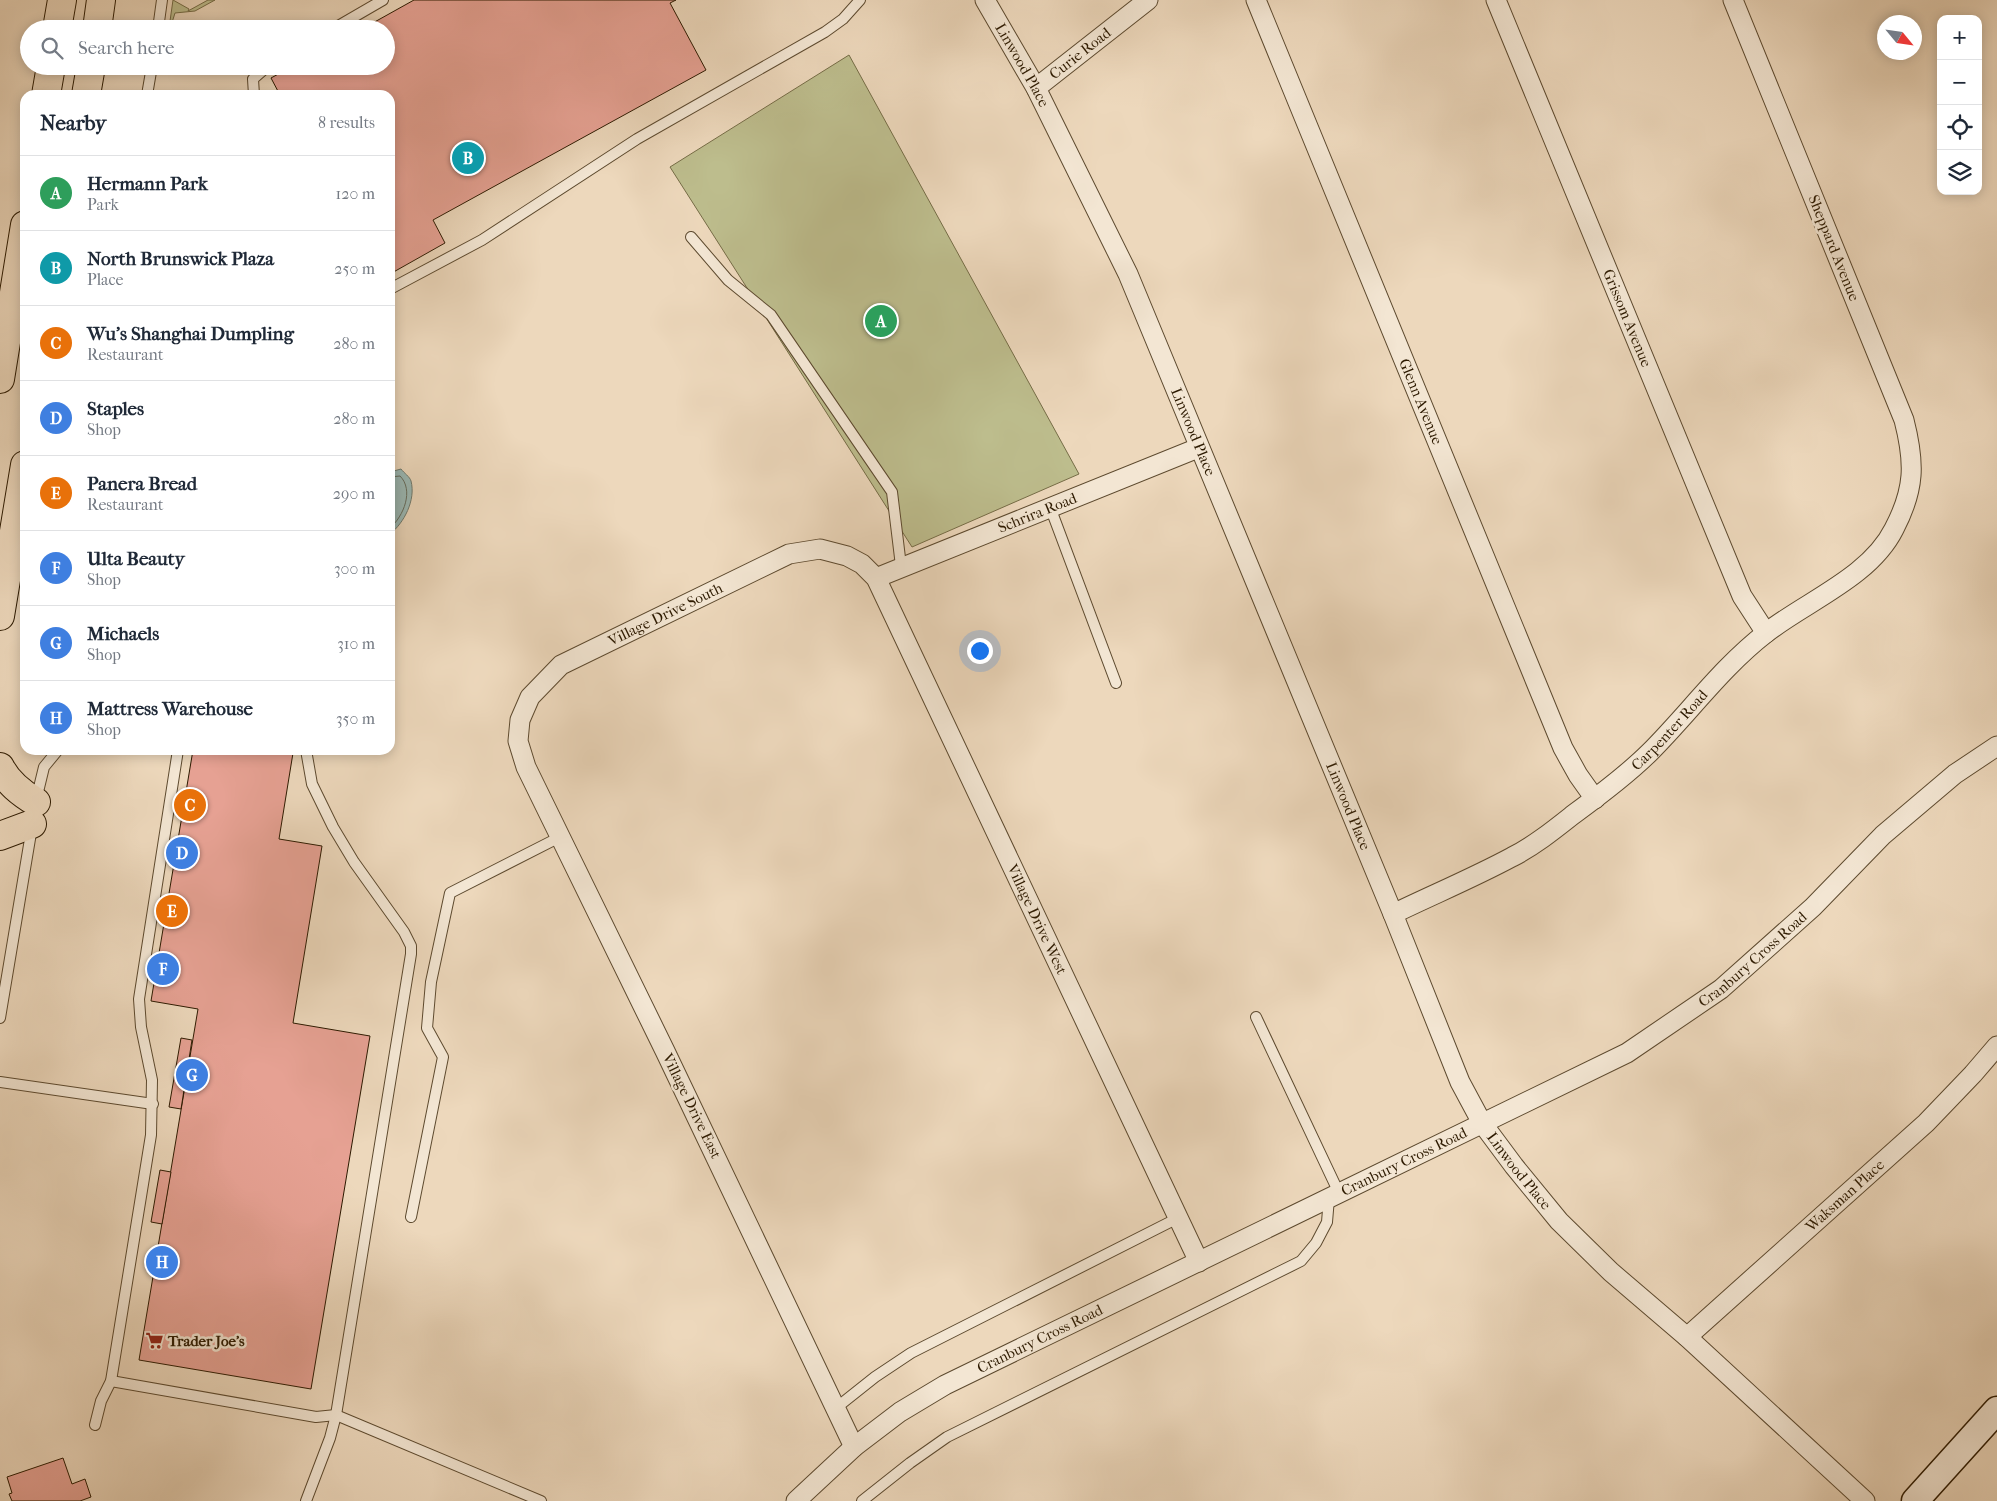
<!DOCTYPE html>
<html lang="en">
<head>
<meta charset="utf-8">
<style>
	body { margin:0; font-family:"IM FELL French Canon",serif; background:#f6f6f7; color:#1f2937 }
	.controls { position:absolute; right:15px; top:15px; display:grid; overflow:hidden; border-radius:10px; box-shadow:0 2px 12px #0003 }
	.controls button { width:45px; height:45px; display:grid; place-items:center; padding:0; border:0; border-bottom:1px solid #e0e1e3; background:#fff; color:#1f2937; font:25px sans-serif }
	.compass { position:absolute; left:1877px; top:15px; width:45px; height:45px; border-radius:50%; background:#fff; box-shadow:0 2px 12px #0003; rotate:119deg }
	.you { position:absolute; left:979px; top:650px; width:18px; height:18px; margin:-12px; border:4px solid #fff; border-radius:50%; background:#1a73e8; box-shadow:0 0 0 8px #1a73e833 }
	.badge { display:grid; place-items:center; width:32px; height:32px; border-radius:50%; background:#111827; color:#fff; font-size:16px; font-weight:700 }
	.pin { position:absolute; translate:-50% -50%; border:2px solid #fff; box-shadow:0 1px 5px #0006 }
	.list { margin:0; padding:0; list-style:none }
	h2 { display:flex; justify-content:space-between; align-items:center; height:65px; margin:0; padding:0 20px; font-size:21px }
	h2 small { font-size:16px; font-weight:400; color:#747a83 }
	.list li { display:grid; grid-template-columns:32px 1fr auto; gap:15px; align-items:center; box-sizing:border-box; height:75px; padding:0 20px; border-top:1px solid #e0e1e3 }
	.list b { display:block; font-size:19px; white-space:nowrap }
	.list p { margin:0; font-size:16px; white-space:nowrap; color:#747a83 }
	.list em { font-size:16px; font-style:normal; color:#747a83 }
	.icon { flex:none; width:28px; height:28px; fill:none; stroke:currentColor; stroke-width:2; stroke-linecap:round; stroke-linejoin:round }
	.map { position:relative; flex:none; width:1997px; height:1501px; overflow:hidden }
	.search { position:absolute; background:#fff; box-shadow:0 2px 12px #0003; left:20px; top:20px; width:375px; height:55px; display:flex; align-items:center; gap:12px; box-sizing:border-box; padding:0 18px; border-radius:28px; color:#747a83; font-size:19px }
	.panel { position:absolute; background:#fff; box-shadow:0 2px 12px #0003; left:20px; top:90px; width:375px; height:665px; border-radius:15px }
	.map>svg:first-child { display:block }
	.green { fill:#bdbd8d; stroke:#756c46 }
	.water { fill:#9ab9b6; stroke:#6e796d }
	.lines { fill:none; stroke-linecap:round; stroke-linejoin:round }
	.shore { stroke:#646a5b; stroke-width:1 }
	.building { fill:#e6a193; stroke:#2d1a00 }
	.lane-casing { stroke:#5d4a2f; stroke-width:12 }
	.street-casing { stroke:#5d4a2f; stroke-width:21 }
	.secondary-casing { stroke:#2d1a00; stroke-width:29 }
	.highway-casing { stroke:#2d1a00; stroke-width:30 }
	.lane { stroke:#f3e6d3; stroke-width:10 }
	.street { stroke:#f3e6d3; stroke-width:19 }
	.secondary { stroke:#f3e6d3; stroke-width:26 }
	.highway { stroke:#edd8bc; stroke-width:28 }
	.labels { text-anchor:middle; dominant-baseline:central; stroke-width:5; stroke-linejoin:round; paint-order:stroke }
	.street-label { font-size:15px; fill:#2d1a00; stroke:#f3e6d3 }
	.poi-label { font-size:15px; font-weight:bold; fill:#2d1a00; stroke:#f3e6d3; text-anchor:start }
</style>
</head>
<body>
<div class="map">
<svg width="1997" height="1501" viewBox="0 0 1997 1501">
	<rect width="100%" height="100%" fill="#edd8bc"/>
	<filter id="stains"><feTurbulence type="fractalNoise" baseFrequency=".004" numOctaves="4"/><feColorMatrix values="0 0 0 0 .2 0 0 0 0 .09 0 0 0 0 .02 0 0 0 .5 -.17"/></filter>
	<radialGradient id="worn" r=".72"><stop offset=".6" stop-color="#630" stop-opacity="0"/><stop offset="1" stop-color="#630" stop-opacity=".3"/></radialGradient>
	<!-- green -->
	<g class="green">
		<path d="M173,0l16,9 -1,2 20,-11h7l-20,11 -20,2 -5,16 -1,-1z"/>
		<path d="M849,55l230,419 -167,73 -242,-380z"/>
	</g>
	<!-- water -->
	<path class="water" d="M401,469c3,4 9,8 10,12 5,19 -7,42 -21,53v-62z"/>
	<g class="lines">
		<!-- shore -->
		<path class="shore" d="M390,477l10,-1c14,14 4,40 -10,52"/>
	</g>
	<!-- building -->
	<g class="building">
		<path d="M414,0h262l-6,3 36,67 -273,150 12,23 -55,31v-179h-110l-9,-17 22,-12h93v-37h-24z"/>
		<path d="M193,750h80l20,3 -14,86 43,7 -29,177 77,13 -59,353 -172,-29 59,-351 -47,-8z"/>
		<path d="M181,1038l11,2 -11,69 -12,-2z"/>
		<path d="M160,1170l11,2 -9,52 -11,-2z"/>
		<path d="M63,1458l9,26 13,-5 6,18 -11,4h-68l-3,-7 3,-1 -5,-16z"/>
	</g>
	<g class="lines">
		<defs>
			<g id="lane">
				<path d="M158,29l4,-29"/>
				<path d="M333,29l50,-29"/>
				<path d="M147,95l5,-29"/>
				<path d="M254,95l-1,-16 15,-13"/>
				<path d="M691,237l37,43 43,35 121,177 9,74"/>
				<path d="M390,289l92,-49 155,-101 188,-107 18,-13 17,-19"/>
				<path d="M1050,507l66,176"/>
				<path d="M36,800l8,-33 14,-17"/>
				<path d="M1256,1017l83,176"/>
				<path d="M0,1018l32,-191"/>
				<path d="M0,1082l153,22"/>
				<path d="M411,1217l32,-160 -16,-29 4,-46 19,-89 110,-56"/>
				<path d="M111,1381l205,36 20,-2 205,86"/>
				<path d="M836,1408l39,-31 36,-24 267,-135"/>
				<path d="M95,1425l6,-24 10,-20 40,-246 1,-55 -11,-53 -2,-28 39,-249"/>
				<path d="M306,1501l24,-63 6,-23 75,-461v-8l-7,-14 -50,-70 -21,-35 -21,-43 -6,-34"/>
				<path d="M862,1501l48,-38 37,-26 354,-176 15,-18 11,-21 2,-24"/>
			</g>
			<g id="street">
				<path id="s1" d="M985,0l51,88 92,186 265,640 67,168 22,41 32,43 45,55 52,51 76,65 178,164"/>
				<path id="s2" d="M1256,0l307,748 15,27 17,24"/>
				<path id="s3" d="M1496,0l246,596 24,37"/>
				<path id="s4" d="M1036,88l112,-88"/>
				<path id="s5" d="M876,578l322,-130"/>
				<path id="s6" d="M1393,914c39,-19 80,-36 119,-57 22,-11 43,-28 62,-43 26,-19 53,-39 76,-62 39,-39 72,-85 116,-119 41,-32 104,-56 128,-104 21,-40 21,-66 10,-109l-171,-420"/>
				<path id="s7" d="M1687,1337l239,-214 47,-49 24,-28"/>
				<path id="s8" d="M854,1447l-189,-396 -139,-284 -8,-26 2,-21 10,-23 31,-32 228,-111 31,-5 27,7 15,8 14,14 323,684"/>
				<path id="s9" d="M796,1501l58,-54 46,-35 45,-27 682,-332 94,-64 92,-82 70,-72 72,-61 42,-28"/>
			</g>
			<path id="secondary" d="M1915,1501l82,-91"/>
			<g id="highway">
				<path d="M57,29l5,-29"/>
				<path d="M97,29l4,-29"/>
				<path d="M46,95l5,-29"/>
				<path d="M86,95l5,-29"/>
				<path d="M0,379l25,-154"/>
				<path d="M0,616l25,-151"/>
				<path d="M0,767c8,16 21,26 36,35"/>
				<path d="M0,836l32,-12"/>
			</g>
		</defs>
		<!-- lane casing -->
		<use href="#lane" class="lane-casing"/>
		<!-- street casing -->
		<use href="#street" class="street-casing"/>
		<!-- secondary casing -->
		<use href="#secondary" class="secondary-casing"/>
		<!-- highway casing -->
		<use href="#highway" class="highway-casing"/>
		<!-- lane -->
		<use href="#lane" class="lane"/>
		<!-- street -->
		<use href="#street" class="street"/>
		<!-- secondary -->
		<use href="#secondary" class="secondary"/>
		<!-- highway -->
		<use href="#highway" class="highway"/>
	</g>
	<!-- icons -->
	<defs>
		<symbol id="supermarket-bare" viewBox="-9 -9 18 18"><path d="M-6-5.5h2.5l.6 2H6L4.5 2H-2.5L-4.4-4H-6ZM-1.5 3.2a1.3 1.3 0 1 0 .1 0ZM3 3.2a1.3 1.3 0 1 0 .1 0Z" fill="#8f2418" stroke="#f3e6d3" stroke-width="2.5" paint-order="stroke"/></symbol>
	</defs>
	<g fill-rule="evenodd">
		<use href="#supermarket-bare" x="142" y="1328" width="25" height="25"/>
	</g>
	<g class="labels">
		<!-- street labels -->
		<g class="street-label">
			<text stroke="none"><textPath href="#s4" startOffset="56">Curie Road</textPath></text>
			<text stroke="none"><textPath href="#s1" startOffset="75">Linwood Place</textPath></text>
			<text transform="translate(1834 248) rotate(68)">Sheppard Avenue</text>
			<text stroke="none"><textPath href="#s3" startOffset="344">Grissom Avenue</textPath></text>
			<text stroke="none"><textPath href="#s2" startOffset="434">Glenn Avenue</textPath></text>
			<text stroke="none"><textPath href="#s1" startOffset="480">Linwood Place</textPath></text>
			<text stroke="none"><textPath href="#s5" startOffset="174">Schrira Road</textPath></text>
			<text stroke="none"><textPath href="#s8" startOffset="989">Village Drive South</textPath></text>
			<text stroke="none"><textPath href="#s6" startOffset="335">Carpenter Road</textPath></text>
			<text stroke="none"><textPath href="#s1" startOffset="885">Linwood Place</textPath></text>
			<text stroke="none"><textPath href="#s8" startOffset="1600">Village Drive West</textPath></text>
			<text stroke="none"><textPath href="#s9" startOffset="1105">Cranbury Cross Road</textPath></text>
			<text transform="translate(692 1106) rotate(64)">Village Drive East</text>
			<text stroke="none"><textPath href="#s9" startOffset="700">Cranbury Cross Road</textPath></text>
			<text stroke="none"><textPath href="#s1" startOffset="1290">Linwood Place</textPath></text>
			<text stroke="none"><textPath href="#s7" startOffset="212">Waksman Place</textPath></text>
			<text stroke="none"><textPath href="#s9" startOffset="295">Cranbury Cross Road</textPath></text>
		</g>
		<!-- poi labels -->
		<g class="poi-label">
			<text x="168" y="1341">Trader Joe's</text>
		</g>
	</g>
	<rect width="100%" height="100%" filter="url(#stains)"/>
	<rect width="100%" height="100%" fill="url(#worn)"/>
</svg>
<div class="controls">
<button>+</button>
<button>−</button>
<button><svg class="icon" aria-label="locate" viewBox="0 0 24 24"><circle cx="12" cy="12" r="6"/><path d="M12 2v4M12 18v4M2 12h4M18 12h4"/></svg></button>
<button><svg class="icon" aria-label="layers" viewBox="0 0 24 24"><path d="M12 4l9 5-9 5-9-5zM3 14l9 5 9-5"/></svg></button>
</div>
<svg class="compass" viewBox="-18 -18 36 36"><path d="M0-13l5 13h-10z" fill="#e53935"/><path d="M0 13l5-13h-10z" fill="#747a83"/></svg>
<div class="you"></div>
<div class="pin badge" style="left:881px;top:321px;background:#2e9e5b">A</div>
<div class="pin badge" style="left:468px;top:158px;background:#0f9aa8">B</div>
<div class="pin badge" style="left:190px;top:805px;background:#e8710a">C</div>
<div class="pin badge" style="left:182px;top:853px;background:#3f7fe0">D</div>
<div class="pin badge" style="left:172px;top:911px;background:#e8710a">E</div>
<div class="pin badge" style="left:163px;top:969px;background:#3f7fe0">F</div>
<div class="pin badge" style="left:192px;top:1075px;background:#3f7fe0">G</div>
<div class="pin badge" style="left:162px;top:1262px;background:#3f7fe0">H</div>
<div class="search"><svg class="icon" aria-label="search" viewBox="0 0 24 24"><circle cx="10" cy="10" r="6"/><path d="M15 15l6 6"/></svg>Search here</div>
<section class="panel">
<h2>Nearby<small>8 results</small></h2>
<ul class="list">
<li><span class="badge" style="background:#2e9e5b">A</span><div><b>Hermann Park</b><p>Park</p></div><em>120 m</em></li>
<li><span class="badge" style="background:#0f9aa8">B</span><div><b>North Brunswick Plaza</b><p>Place</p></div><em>250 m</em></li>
<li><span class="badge" style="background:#e8710a">C</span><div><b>Wu's Shanghai Dumpling</b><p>Restaurant</p></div><em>280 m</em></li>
<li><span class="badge" style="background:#3f7fe0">D</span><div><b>Staples</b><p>Shop</p></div><em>280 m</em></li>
<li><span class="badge" style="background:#e8710a">E</span><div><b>Panera Bread</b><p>Restaurant</p></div><em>290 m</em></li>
<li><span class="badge" style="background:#3f7fe0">F</span><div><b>Ulta Beauty</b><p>Shop</p></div><em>300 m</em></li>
<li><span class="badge" style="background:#3f7fe0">G</span><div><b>Michaels</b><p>Shop</p></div><em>310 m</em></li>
<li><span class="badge" style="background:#3f7fe0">H</span><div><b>Mattress Warehouse</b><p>Shop</p></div><em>350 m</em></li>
</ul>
</section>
</div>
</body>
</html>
